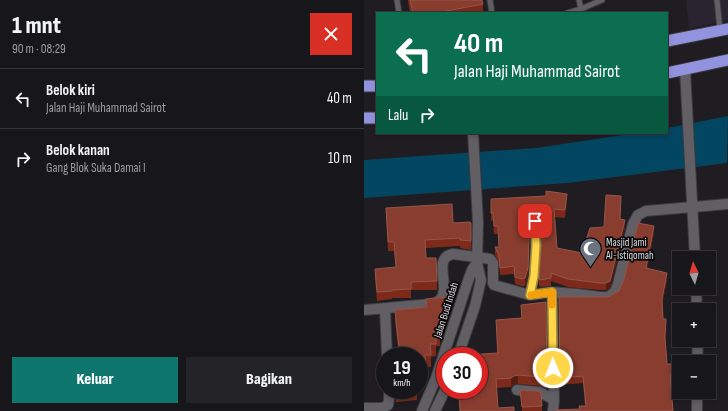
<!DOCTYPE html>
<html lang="id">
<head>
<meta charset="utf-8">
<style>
	:root { --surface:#17161a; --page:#242327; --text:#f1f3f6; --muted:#9e9fa2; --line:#363539; --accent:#0f766e }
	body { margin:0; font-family:"Sofia Sans Condensed",sans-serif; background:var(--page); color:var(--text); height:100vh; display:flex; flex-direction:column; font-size:15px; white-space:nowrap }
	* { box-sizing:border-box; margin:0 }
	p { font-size:13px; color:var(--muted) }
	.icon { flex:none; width:22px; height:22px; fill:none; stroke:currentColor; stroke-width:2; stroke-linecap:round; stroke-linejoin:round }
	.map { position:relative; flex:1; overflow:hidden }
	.side { display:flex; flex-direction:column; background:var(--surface); width:364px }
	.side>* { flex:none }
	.hud { position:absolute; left:12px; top:12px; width:292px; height:122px; border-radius:0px; box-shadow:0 2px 6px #0003,0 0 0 1px var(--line); background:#0b6e4f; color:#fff; overflow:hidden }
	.needle { width:26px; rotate:355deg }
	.fabs { position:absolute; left:308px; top:251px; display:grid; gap:8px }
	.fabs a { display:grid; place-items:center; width:44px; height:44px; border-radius:0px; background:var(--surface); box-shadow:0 2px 6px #0003,0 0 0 1px var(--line); font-size:20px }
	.speed { position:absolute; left:12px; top:347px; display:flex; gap:8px; font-size:20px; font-weight:700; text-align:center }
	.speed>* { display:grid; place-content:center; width:52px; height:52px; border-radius:50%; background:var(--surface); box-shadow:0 2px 6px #0003,0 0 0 1px var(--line); line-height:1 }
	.speed small { font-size:10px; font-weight:400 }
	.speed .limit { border:6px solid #d22; background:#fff; color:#111 }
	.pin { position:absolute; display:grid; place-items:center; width:34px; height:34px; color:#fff; margin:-17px; border-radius:8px; box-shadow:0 2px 6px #0006 }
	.me { position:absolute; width:44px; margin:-22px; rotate:359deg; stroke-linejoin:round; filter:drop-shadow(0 0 3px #0008) }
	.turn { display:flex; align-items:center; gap:14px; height:84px; padding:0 12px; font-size:18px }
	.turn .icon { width:52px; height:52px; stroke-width:2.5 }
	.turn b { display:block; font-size:28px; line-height:34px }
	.then { display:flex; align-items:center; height:38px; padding:0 12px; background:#0003; gap:8px; font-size:15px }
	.round { display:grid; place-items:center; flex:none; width:42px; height:42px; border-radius:0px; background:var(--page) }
	.summary { display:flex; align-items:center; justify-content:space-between; height:68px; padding:0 12px }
	h1 { font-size:24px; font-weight:800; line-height:30px }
	.action { display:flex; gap:8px; margin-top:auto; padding:8px 12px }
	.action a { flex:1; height:46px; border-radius:0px; background:var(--accent); color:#fff; font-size:16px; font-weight:800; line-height:46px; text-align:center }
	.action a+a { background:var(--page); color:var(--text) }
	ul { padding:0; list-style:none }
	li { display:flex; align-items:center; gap:12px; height:60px; padding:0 12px; border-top:1px solid var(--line) }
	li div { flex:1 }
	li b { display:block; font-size:15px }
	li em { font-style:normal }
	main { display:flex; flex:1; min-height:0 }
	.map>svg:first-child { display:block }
	.built { fill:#29242f }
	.water { fill:#034662 }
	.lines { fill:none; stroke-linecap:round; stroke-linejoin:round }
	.service-casing { stroke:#3c3a3f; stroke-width:7 }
	.minor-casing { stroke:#3c3a3f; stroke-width:12 }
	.trunk-casing { stroke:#3c3a3f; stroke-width:13 }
	.service { stroke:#615e64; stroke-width:5 }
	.minor { stroke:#615e64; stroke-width:10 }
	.trunk { stroke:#9293de; stroke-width:11 }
	.wall { fill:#7e2a1a }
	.shaded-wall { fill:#541d14 }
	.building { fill:#883d2f; stroke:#96564b }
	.route-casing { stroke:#a68a30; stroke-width:10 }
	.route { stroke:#ffd54a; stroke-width:7 }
	.slow { stroke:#f59e0b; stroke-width:7 }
	.labels { text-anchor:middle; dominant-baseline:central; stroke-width:3.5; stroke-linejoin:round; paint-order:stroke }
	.poi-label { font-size:11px; fill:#dddbdf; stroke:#08070a; text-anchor:start }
	.street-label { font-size:11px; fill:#dddbdf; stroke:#08070a }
</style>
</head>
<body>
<main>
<section class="side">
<div class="summary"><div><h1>1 mnt</h1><p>90 m · 08:29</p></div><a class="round" style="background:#d93025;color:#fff"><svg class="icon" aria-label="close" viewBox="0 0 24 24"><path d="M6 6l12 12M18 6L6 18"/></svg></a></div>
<ul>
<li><svg class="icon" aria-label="left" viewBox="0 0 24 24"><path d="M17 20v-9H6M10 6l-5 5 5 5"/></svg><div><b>Belok kiri</b><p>Jalan Haji Muhammad Sairot</p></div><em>40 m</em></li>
<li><svg class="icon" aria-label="right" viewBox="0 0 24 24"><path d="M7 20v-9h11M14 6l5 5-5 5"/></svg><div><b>Belok kanan</b><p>Gang Blok Suka Damai I</p></div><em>10 m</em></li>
</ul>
<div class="action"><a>Keluar</a><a>Bagikan</a></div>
</section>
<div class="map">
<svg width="364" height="411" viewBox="0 0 364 411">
	<rect width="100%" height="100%" fill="#1f1d22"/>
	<!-- built -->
	<path class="built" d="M322 0H364V20L325 29Z"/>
	<!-- water -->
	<path class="water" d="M364 116 363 163 203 183 0 198V160L172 148 272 133H303V128Z"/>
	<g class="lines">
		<defs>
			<g id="service">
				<path d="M33 0 35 13"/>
				<path d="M126 0 128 13"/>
				<path d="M215 0 217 9"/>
				<path d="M353 0 356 30"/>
				<path d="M203 13 217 9 238 0"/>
			</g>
			<g id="minor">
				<path d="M321 69 331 258"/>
				<path d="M332 288 333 310"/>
				<path d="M188 292 190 400 189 411"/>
				<path d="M166 295 170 276 172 246 171 221"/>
				<path d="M21 309 23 356"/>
				<path d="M0 310 67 304C70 303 74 302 76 300 88 287 67 258 89 254L126 259 129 263V283L130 285 166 295 188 292 213 294 236 297H244L251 292 254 284 269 224 274 215 282 211 364 204"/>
				<path d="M94 356 111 306 117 280 113 263 114 222 109 133"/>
				<path d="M333 362 334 340"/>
				<path d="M153 390 176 392 190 400"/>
				<path d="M0 408H19L24 405 25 399V390"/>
				<path d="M58 411 72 378 105 278 108 270 113 263"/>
				<path d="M71 411 81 390"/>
				<path d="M333 411V392"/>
			</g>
			<g id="trunk">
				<path d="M303 41 364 29"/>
				<path d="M303 73 364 60"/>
				<path d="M0 86H13"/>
				<path d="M0 118H13"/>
			</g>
		</defs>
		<!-- service casing -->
		<use href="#service" class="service-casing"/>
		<!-- minor casing -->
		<use href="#minor" class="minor-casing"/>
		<!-- trunk casing -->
		<use href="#trunk" class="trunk-casing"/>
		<!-- service -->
		<use href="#service" class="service"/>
		<!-- minor -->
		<use href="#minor" class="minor"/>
		<!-- trunk -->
		<use href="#trunk" class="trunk"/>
	</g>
	<!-- wall -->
	<g class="wall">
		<path d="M44 0H118L119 4V13H46Z"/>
		<path d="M127 199 203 201 201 218 191 217 193 248 218 253 240 227 257 203 256 219 261 227 246 288 242 290H236L204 287 187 281V286L176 287 175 285V277L178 242 177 218 174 215H170L165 218V246L164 275 161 286H158L151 284 150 274 136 275 135 263 131 255V247H135L134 234H130L129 220 127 221Z"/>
		<path d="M22 208 89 223H107V250L96 248V246L62 248V258L73 281V290H47V298H28V299L13 301 11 277V269L32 267 30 251H24Z"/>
		<path d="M290 233 283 269 303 280 298 304 299 319 302 326 301 340 303 364 313 374V381L306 382 216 409 221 406 219 383 196 385 195 297H244L255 291Z"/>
		<path d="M84 297 85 318 83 324H80V334H76V346H72V356L67 357V367H62V379H58V389H55V356H35L31 322V310L62 307V299Z"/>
		<path d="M182 302 183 386 182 388 177 386 154 384H150L147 387 133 388 134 408 150 411H96L95 396 103 395V390H115L133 353 132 320 157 318V305Z"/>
		<path d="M31 390H53V400L32 402Z"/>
		<path d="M156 390 178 406V411H158Z"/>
	</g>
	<!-- shaded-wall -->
	<g class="shaded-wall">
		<path d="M203 194V201L201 218V210Z"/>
		<path d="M170 207V215L165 218V211Z"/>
		<path d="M261 220V227L246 288 242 290V283Z"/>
		<path d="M290 226V233L282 275V268Z"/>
		<path d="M165 239 164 275 161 286V278Z"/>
		<path d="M303 273V280L298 306V299Z"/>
		<path d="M85 306V318L83 324V312Z"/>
		<path d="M154 375V384H150L147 387V378L150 376Z"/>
		<path d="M183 378V386L182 388V379Z"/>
	</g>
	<!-- building -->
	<g class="building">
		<path d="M46 0H118L119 4 72 13H49Z"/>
		<path d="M182 191 203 194 201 210 190 209 193 248 218 253 226 228 240 227 242 195 257 196 256 219 261 220 246 281 242 283H236L204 279 187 273V278L176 280 175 277 178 239 177 211 174 208 170 207 165 211V239L164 268 161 278 158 279 151 277 150 266 136 268 135 255 131 247H135L134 226H130L129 213H127V199L182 196Z"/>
		<path d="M88 204 89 223 106 222 107 223V241L96 240V238L61 240 62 258H72L73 281 47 282V289L28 290V291L13 292 11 269 32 267 30 242H24L22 208Z"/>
		<path d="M274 223 290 226 282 268 303 273 298 299 299 319H302L301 337 303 364H312L313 374 306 375 309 411H191V410L216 409 215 406H222L219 376 196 378 195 297H244L255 291 260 279Z"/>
		<path d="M84 297 85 306 83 312H79L80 321 75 322 76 334H72V344H66L67 355H61L62 367H57L58 377H55V356H36L31 310 63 307 62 299Z"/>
		<path d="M182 302 183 378 182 379 177 377 154 375 150 376 147 378 132 379 134 408 150 407V411H96L95 396 104 395V390H115V356H102V355L134 353 132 320 158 318 157 305Z"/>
		<path d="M156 390 174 391 177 393 178 406 158 407Z"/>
	</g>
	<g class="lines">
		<defs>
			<path id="route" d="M171 221 172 246 170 276 166 295 188 292 189 368"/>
		</defs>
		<!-- route casing -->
		<use href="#route" class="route-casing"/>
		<!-- route -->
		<use href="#route" class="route"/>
		<!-- slow -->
		<path class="slow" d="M167 295 188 292V305"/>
	</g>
	<!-- icons -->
	<defs>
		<symbol id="mosque-pin" viewBox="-11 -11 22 30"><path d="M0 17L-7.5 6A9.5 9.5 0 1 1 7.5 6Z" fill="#6b7280" stroke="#08070a"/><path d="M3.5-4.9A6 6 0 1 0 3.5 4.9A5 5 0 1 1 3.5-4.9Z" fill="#fff"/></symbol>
	</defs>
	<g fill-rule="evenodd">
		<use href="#mosque-pin" x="214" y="236" width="25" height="34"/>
	</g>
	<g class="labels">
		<!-- poi labels -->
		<g class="poi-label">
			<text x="242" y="242">Masjid Jami<tspan x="242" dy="13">Al-Istiqomah</tspan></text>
		</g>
		<!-- street labels -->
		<g class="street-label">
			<text transform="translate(82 310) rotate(-72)">Jalan Budi Indah</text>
		</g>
	</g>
</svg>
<div class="fabs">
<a><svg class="needle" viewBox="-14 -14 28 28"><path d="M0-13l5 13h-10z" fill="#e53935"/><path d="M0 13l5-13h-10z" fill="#9e9fa2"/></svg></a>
<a>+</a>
<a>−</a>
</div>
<div class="speed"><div>19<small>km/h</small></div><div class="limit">30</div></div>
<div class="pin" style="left:171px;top:221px;background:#d93025"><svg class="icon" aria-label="arrive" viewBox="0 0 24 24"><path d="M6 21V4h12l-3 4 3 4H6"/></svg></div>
<svg class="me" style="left:189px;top:368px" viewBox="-20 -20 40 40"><circle r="17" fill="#ffd54a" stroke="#fff" stroke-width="3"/><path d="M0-11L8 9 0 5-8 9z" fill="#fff"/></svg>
<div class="hud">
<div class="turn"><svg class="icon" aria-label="left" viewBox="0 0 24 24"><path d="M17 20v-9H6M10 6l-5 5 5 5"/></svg><div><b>40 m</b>Jalan Haji Muhammad Sairot</div></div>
<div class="then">Lalu<svg class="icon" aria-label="right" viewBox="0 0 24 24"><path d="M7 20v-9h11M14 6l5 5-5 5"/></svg></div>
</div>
</div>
</main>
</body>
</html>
